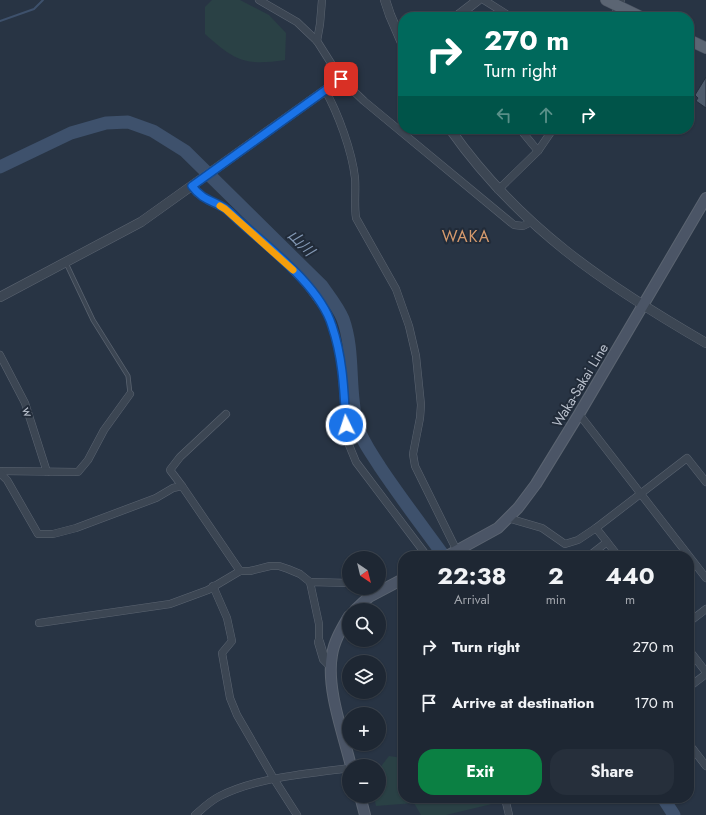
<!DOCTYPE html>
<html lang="en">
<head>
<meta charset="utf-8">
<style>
	:root { --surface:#1e2733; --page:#262f3b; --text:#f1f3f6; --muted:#a1a5ac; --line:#3c444e; --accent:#0b8043 }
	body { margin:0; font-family:Jost,"Noto Sans JP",sans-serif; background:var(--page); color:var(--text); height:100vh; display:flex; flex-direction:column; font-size:15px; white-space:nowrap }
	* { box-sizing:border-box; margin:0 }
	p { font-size:13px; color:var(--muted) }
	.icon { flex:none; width:22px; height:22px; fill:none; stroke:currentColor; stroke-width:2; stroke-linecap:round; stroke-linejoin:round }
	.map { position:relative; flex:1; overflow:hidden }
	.sheet { position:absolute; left:398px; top:551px; width:296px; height:252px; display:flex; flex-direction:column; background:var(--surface); border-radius:16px; box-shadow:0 1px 3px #0004,0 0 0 1px var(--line) }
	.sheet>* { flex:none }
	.banner { position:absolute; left:398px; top:12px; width:296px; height:122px; border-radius:16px; box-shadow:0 1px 3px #0004,0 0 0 1px var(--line); background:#00695c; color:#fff; overflow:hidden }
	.needle { width:26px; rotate:145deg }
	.controls { position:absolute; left:342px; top:551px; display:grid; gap:8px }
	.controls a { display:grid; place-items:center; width:44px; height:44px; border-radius:50%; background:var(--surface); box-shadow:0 1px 3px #0004,0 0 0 1px var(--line); font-size:20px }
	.pin { position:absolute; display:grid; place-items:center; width:34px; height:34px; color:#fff; margin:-17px; border-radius:8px; box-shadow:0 2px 6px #0006 }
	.me { position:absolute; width:44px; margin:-22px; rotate:356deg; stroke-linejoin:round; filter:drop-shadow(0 0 3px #0008) }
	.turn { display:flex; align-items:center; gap:14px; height:84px; padding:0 20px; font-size:18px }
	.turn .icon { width:52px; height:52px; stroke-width:2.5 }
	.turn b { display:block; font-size:28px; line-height:34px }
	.lanes { display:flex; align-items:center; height:38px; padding:0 20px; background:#0003; justify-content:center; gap:20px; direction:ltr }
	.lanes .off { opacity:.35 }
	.eta { display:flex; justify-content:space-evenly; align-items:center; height:68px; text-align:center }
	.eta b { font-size:24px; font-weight:700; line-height:28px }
	.action { display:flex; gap:8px; margin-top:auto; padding:8px 20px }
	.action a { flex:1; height:46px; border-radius:16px; background:var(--accent); color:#fff; font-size:16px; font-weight:700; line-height:46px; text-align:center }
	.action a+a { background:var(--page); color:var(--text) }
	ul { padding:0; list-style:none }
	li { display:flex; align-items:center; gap:12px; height:56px; padding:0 20px }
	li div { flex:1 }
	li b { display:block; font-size:15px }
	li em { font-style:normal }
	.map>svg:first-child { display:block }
	.green { fill:#2a4145 }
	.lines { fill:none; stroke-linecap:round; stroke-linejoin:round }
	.stream { stroke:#3e516c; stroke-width:2 }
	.river { stroke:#3e516c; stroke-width:13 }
	.building { fill:#4e5b6c; stroke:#232d3b }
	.service-casing { stroke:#5b6471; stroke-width:5 }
	.minor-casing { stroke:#5b6471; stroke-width:8 }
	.tertiary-casing { stroke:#5b6471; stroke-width:10 }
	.secondary-casing { stroke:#5b6471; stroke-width:12 }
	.primary-casing { stroke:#464f5d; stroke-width:12 }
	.service { stroke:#3c4653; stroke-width:3.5 }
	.minor { stroke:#3c4653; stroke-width:7 }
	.tertiary { stroke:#3c4653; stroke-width:9 }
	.secondary { stroke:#4b5566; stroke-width:10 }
	.primary { stroke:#5b6573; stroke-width:11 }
	.route-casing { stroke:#114b97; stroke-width:10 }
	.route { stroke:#1a73e8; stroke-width:7 }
	.slow { stroke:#f59e0b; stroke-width:7 }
	.labels { text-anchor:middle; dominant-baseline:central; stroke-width:4; stroke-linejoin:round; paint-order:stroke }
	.street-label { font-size:14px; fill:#bac1cd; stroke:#212b39 }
	.water-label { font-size:15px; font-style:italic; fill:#8297b3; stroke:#212b39 }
	.quarter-label { font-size:16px; letter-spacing:1px; fill:#d59a6d; stroke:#212b39 }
</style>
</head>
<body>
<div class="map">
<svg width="706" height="815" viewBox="0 0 706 815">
	<rect width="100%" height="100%" fill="#283444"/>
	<!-- green -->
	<g class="green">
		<path d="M212 0H240L269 15 286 33 285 60C245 66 235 61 205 34V7Z"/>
		<path d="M389 756 403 758V798H495L496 803 446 815H421L414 803 376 806 374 796H379V769Z"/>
	</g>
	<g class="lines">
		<!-- stream -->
		<path class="stream" d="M0 21 34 9 43 0"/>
		<!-- river -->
		<g class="river">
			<path d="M0 167 71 133 106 123 128 122 153 131 185 151 322 286C329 296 338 307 343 319 355 352 348 390 357 424 361 440 372 454 380 467 400 497 423 527 444 556"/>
			<path d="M663 798 674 815"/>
		</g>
	</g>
	<!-- building -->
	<path class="building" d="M706 77V108L696 101 698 98 695 95Z"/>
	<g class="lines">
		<defs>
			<path id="service" d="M66 263 93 320 128 376 130 394"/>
			<g id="minor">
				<path d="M259 0 297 22 317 41 341 79 364 101 514 225 523 226 531 222"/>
				<path d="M484 0 511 17"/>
				<path d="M614 17 621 0"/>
				<path d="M317 41 320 24 322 0"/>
				<path d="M325 90C338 113 352 151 355 178 356 191 354 204 356 218L396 289 409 326 416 356 421 405 420 418 413 454 415 466 457 551"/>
				<path d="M520 129 538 151"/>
				<path d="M191 186 197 193 209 201 225 209 283 260 307 285 324 308 332 324 341 362 347 440 356 462 427 556"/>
				<path d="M498 190 538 151 553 129"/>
				<path d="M0 355 25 403 47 472"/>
				<path d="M579 414 706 578"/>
				<path d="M0 471 78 472 88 460 104 430 130 394"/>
				<path d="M0 473 7 480 38 534H53L76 528 156 498 173 488 182 486 240 571"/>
				<path d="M182 486 170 470 180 457 226 414"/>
				<path d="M508 518 542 528 565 544 578 540 596 528 687 458 706 482"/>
				<path d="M596 528 618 556"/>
				<path d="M589 556 607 542"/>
				<path d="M399 582 403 589"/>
				<path d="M213 586 227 618 232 641 222 653 230 698 237 715 274 779 297 815"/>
				<path d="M364 588 369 597"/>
				<path d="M689 622 706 609"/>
				<path d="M39 623 170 604 208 590 240 571H250L270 566H279L288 569 300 574 310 582"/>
				<path d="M319 642V624L310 582 349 583"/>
				<path d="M689 650 706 672"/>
				<path d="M689 687 706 674"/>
				<path d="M689 744 706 766"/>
				<path d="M505 798 509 815"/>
				<path d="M195 815C203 808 210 801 220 796 257 777 308 774 349 768"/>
			</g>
			<g id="tertiary">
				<path d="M385 0 390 15 403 45"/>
				<path d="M456 17 478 0"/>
				<path d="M450 129C519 227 604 284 706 343"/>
				<path d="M0 297 141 222 341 79"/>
				<path d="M319 642 324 659 330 665"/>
			</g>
			<g id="secondary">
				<path d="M447 556 498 528 518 508 536 484 579 414 706 198"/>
				<path d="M355 610 369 597 403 579"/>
				<path d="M349 616C342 628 334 641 332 655 326 688 343 733 351 766"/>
				<path d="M360 796 365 815"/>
			</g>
			<g id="primary">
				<path d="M606 0 641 17"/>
				<path d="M689 40 706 48"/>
			</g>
		</defs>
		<!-- service casing -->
		<use href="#service" class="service-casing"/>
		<!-- minor casing -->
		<use href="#minor" class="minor-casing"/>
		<!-- tertiary casing -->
		<use href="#tertiary" class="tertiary-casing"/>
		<!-- secondary casing -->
		<use href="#secondary" class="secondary-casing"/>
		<!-- primary casing -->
		<use href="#primary" class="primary-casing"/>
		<!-- service -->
		<use href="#service" class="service"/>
		<!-- minor -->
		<use href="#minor" class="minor"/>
		<!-- tertiary -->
		<use href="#tertiary" class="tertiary"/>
		<!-- secondary -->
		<use href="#secondary" class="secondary"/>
		<!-- primary -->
		<use href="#primary" class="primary"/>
	</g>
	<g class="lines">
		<defs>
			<path id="route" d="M341 79 192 186C203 201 213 200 226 209 230 212 234 216 238 220 268 247 320 286 332 326 343 358 344 391 346 425"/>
		</defs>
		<!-- route casing -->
		<use href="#route" class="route-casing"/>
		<!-- route -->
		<use href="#route" class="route"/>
		<!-- slow -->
		<path class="slow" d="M220 206 225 209 293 270"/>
	</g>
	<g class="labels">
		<!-- street labels -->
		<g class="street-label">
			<text transform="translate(580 385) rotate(-59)">Waka-Sakai Line</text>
			<text transform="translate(28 412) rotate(71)">w</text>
		</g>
		<!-- water labels -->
		<g class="water-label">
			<text transform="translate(301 243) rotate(45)">山川</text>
		</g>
		<!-- quarter labels -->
		<g class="quarter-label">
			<text x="466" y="236">WAKA</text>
		</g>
	</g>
</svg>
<div class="controls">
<a><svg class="needle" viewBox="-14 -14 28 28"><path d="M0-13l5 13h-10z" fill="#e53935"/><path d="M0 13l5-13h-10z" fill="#a1a5ac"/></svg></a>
<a><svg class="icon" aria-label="search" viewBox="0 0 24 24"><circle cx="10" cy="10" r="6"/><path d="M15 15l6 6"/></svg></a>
<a><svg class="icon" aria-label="layers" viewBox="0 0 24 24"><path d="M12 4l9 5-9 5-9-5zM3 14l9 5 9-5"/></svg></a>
<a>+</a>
<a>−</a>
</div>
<div class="pin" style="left:341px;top:79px;background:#d93025"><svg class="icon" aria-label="arrive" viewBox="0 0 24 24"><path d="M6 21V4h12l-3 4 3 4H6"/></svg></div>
<svg class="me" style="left:346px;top:425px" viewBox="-20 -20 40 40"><circle r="17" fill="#1a73e8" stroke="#fff" stroke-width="3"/><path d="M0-11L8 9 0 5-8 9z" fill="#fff"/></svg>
<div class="banner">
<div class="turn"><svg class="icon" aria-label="right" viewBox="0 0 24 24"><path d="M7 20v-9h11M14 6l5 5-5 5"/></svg><div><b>270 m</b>Turn right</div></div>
<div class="lanes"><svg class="icon off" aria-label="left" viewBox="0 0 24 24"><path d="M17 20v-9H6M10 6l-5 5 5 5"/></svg><svg class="icon off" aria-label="ahead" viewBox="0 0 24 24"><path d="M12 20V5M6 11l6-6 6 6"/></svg><svg class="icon" aria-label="right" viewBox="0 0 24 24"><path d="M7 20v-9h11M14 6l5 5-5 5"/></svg></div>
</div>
<section class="sheet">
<div class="eta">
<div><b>22:38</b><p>Arrival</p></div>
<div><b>2</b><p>min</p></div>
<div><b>440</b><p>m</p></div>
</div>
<ul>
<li><svg class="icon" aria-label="right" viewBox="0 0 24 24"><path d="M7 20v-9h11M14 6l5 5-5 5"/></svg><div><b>Turn right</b></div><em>270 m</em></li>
<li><svg class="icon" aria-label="arrive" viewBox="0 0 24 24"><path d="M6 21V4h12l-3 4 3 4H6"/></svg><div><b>Arrive at destination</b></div><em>170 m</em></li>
</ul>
<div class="action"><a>Exit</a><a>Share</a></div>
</section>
</div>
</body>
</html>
